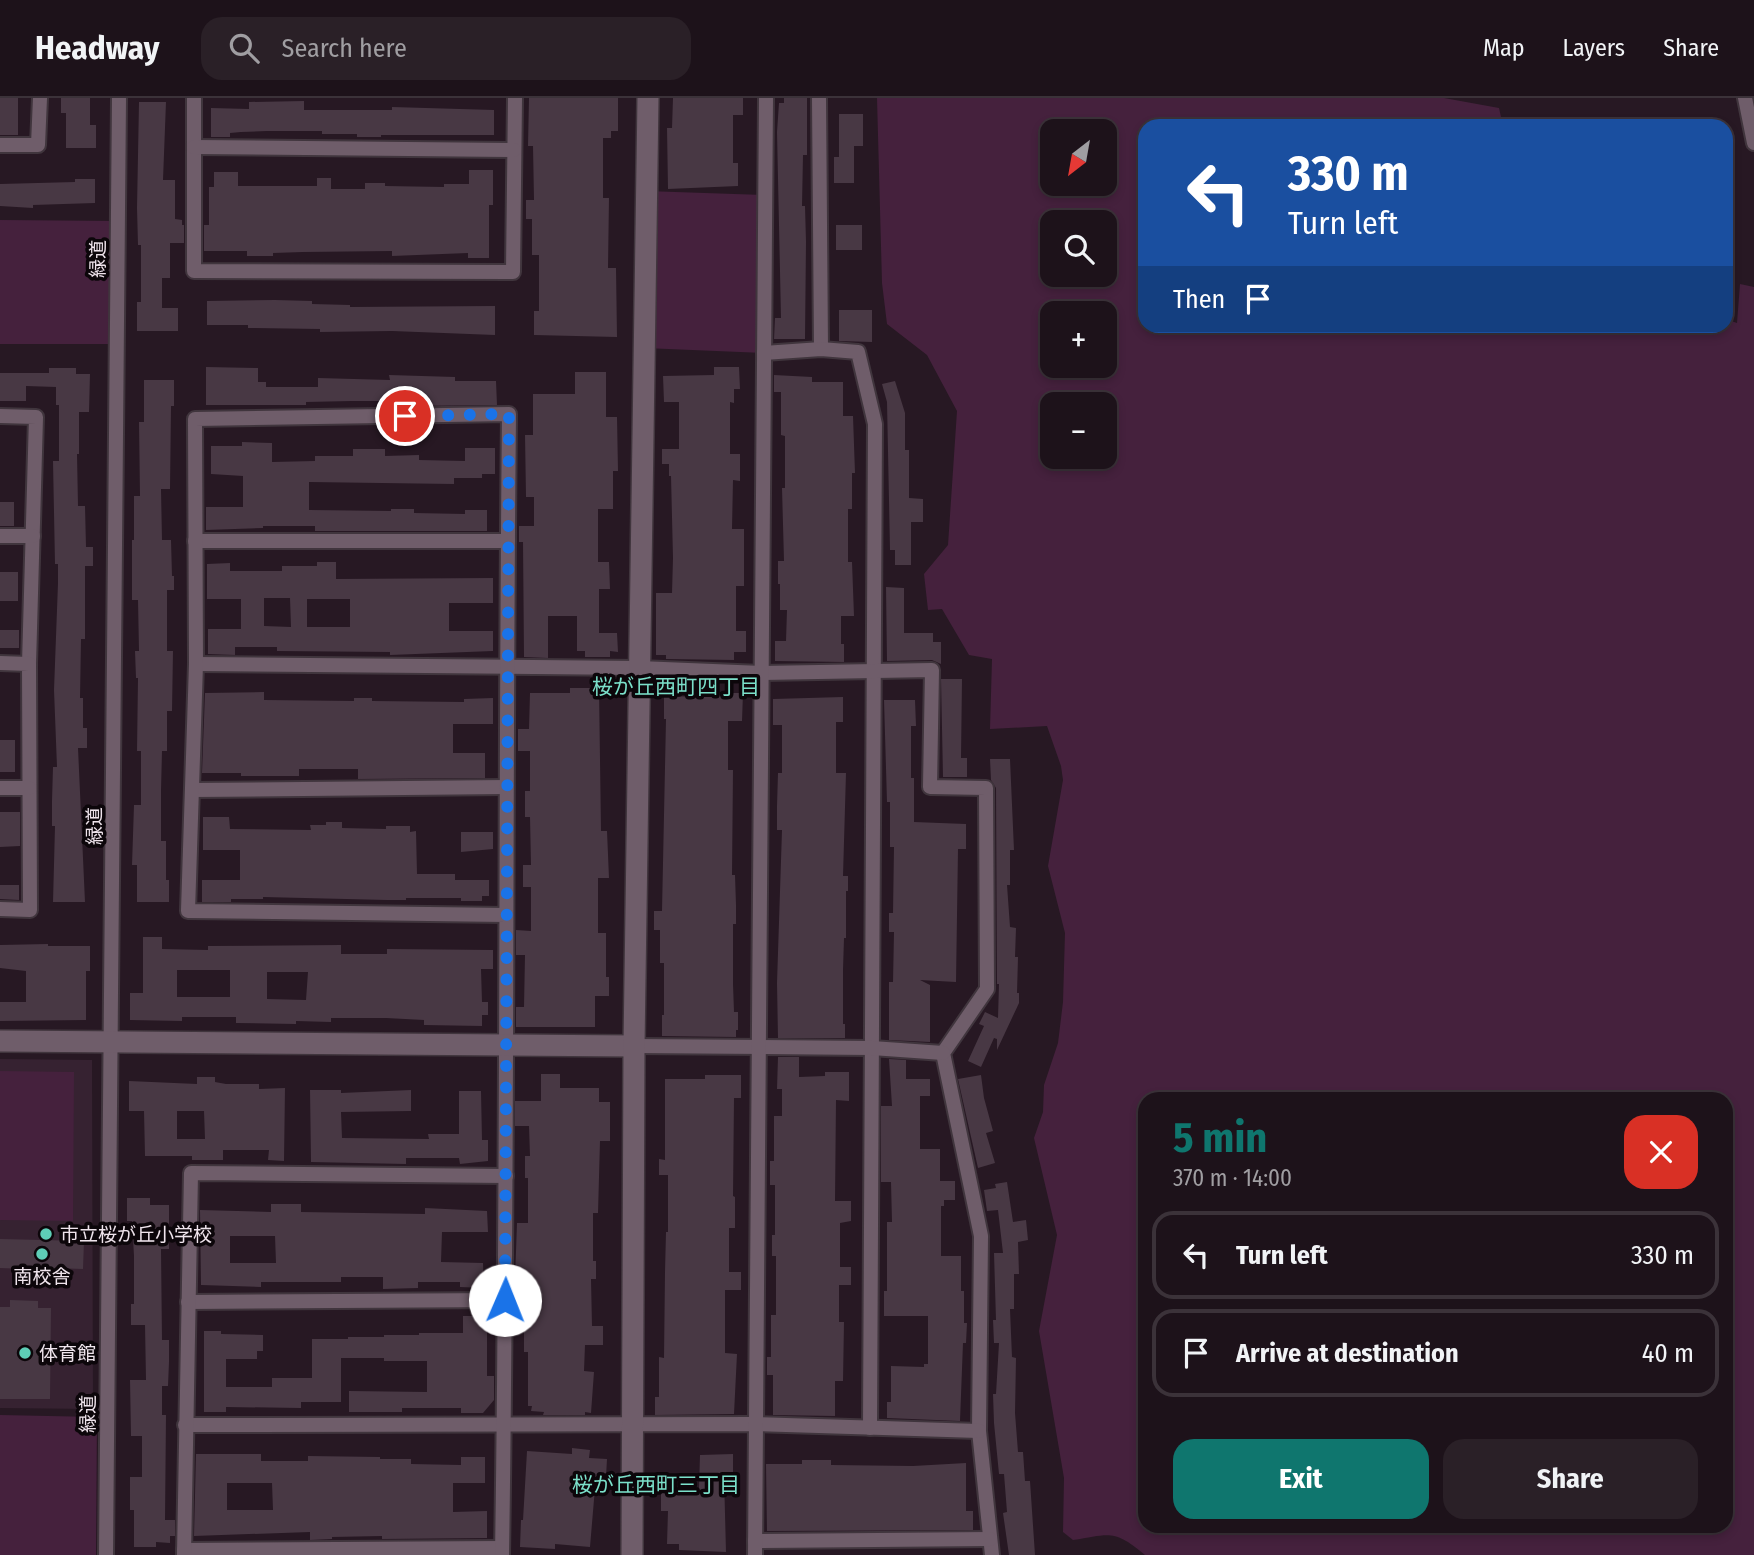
<!DOCTYPE html>
<html lang="en">
<head>
<meta charset="utf-8">
<style>
	:root { --surface:#1d121a; --page:#2a2027; --text:#f1f3f6; --muted:#a09ea2; --line:#3b3239; --accent:#0f766e }
	body { margin:0; font-family:"Fira Sans Condensed","Noto Sans JP",sans-serif; background:var(--page); color:var(--text); height:100vh; display:flex; flex-direction:column; font-size:26px; white-space:nowrap }
	* { box-sizing:border-box; margin:0 }
	p { font-size:23px; color:var(--muted) }
	.icon { flex:none; width:38px; height:38px; fill:none; stroke:currentColor; stroke-width:2; stroke-linecap:round; stroke-linejoin:round }
	.map { position:relative; flex:1; overflow:hidden }
	.details { position:absolute; left:1138px; top:994px; width:595px; height:441px; display:flex; flex-direction:column; background:var(--surface); border-radius:21px; box-shadow:0 4px 10px #0003,0 0 0 2px var(--line) }
	.details>* { flex:none }
	.guide { position:absolute; left:1138px; top:21px; width:595px; height:214px; border-radius:21px; box-shadow:0 4px 10px #0003,0 0 0 2px var(--line); background:#1a4fa0; color:#fff; overflow:hidden }
	.needle { width:46px; rotate:211deg }
	.buttons { position:absolute; left:1040px; top:21px; display:grid; gap:14px }
	.buttons a { display:grid; place-items:center; width:77px; height:77px; border-radius:14px; background:var(--surface); box-shadow:0 4px 10px #0003,0 0 0 2px var(--line); font-size:35px }
	.pin { position:absolute; display:grid; place-items:center; width:60px; height:60px; color:#fff; margin:-30px; border:4px solid #fff; border-radius:50%; box-shadow:0 2px 7px #0007 }
	.me { position:absolute; width:77px; margin:-38px; rotate:1deg; stroke-linejoin:round; filter:drop-shadow(0 0 5px #0008) }
	.turn { display:flex; align-items:center; gap:24px; height:147px; padding:0 35px; font-size:32px }
	.turn .icon { width:91px; height:91px; stroke-width:2.5 }
	.turn b { display:block; font-size:49px; line-height:60px }
	.then { display:flex; align-items:center; height:66px; padding:0 35px; background:#0003; gap:14px; font-size:26px }
	.round { display:grid; place-items:center; flex:none; width:74px; height:74px; border-radius:21px; background:var(--page) }
	.headline { display:flex; align-items:center; justify-content:space-between; height:119px; padding:0 35px }
	h1 { font-size:42px; font-weight:700; line-height:52px; color:var(--accent) }
	.primary-button { display:flex; gap:14px; margin-top:auto; padding:14px 35px }
	.primary-button a { flex:1; height:80px; border-radius:21px; background:var(--accent); color:#fff; font-size:28px; font-weight:700; line-height:80px; text-align:center }
	.primary-button a+a { background:var(--page); color:var(--text) }
	ul { padding:0; list-style:none }
	li { display:flex; align-items:center; gap:21px; height:88px; margin:0 14px 10px; padding:0 21px; border:4px solid var(--line); border-radius:21px }
	li div { flex:1 }
	li b { display:block; font-size:26px }
	li em { font-style:normal }
	header { display:flex; align-items:center; gap:42px; box-sizing:border-box; height:98px; padding:0 35px; background:var(--surface); border-bottom:2px solid var(--line) }
	header strong { font-size:33px }
	nav { display:flex; gap:38px; margin-inline-start:auto; font-size:24px }
	.search { width:490px; height:63px; background:var(--page); display:flex; align-items:center; gap:18px; box-sizing:border-box; padding:0 24px; border-radius:21px; color:var(--muted); font-size:26px }
	.map>svg:first-child { display:block }
	.built { fill:#362231 }
	.green { fill:#45213d; fill-rule:evenodd }
	.building { fill:#483844; fill-rule:evenodd }
	.lines { fill:none; stroke-linecap:round; stroke-linejoin:round }
	.street-casing { stroke:#40353d; stroke-width:18 }
	.secondary-casing { stroke:#40353d; stroke-width:24 }
	.street { stroke:#6f5d6a; stroke-width:14 }
	.secondary { stroke:#6f5d6a; stroke-width:21 }
	.route { stroke:#1a73e8; stroke-width:12; stroke-dasharray:0 21.6 }
	.poi-dot { fill:#5eceb7; stroke:#0c060a; stroke-width:2.5 }
	.labels { text-anchor:middle; dominant-baseline:central; stroke-width:7; stroke-linejoin:round; paint-order:stroke }
	.street-label { font-size:19px; fill:#efe4ec; stroke:#0c060a }
	.poi-label { font-size:19px; fill:#efe4ec; stroke:#0c060a; text-anchor:start }
	.neighbourhood-label { font-size:21px; fill:#7be0ca; stroke:#0c060a }
</style>
</head>
<body>
<header>
<strong>Headway</strong>
<div class="search"><svg class="icon" aria-label="search" viewBox="0 0 24 24"><circle cx="10" cy="10" r="6"/><path d="M15 15l6 6"/></svg>Search here</div>
<nav><a>Map</a><a>Layers</a><a>Share</a></nav>
</header>
<div class="map">
<svg width="1754" height="1457" viewBox="0 0 1754 1457">
	<rect width="100%" height="100%" fill="#271823"/>
	<!-- built -->
	<path class="built" d="M0 961 92 962 93 1311 0 1310Z"/>
	<!-- green -->
	<g class="green">
		<path d="M877 0H1444L1499 10 1503 28H1144V228H1726V221L1737 225 1740 186 1754 189V1457H1145C1114 1431 1111 1436 1073 1442L1063 1434 1064 1380 1039 1233 1057 1137 1034 1040 1043 1014 1044 987 1058 945 1063 904 1065 835 1048 768 1063 682 1061 668 1047 628 990 631 992 561 969 557 942 511 928 512 924 476 948 447 957 313 927 257 887 226 882 185ZM1052 33H1104V86H1052ZM1052 124H1104V177H1052ZM1052 215H1104V268H1052ZM1052 306H1104V359H1052ZM1144 1001H1726V1428H1144Z"/>
		<path d="M646 93 765 97 764 255 644 250Z"/>
		<path d="M0 122 118 123 116 246H0Z"/>
		<path d="M0 973 74 974 73 1123 0 1122Z"/>
		<path d="M0 1317 97 1319 96 1457H0Z"/>
	</g>
	<!-- building -->
	<g class="building">
		<rect x="0" y="0" width="18" height="37"/>
		<path d="M61 0H90V27H96V50H66V15H61Z"/>
		<path d="M529 0H618V33H611V40H603V100H609L608 170H616L617 239 534 237V213H539V157H532V121H526V102H534L533 48H528Z"/>
		<path d="M673 0H743V17H733V65H738V88L668 91 667 30H672Z"/>
		<path d="M784 0H807V57H803L802 108H805L806 144 805 241H774L775 220H781L777 34 779 5H784Z"/>
		<path d="M304 3V12H392V9L494 12V37H381V39H357V36H322V33H267L241 34 230 35V39H211V10L249 11V4Z"/>
		<path d="M139 4H166L163 82H175V121L182 122V127H184V145H170V180H162V210H178V233H137V204H141V147H138L137 110Z"/>
		<path d="M839 16H863V48H854V85H834V59H839Z"/>
		<path d="M469 72H493V107H489V160H468V155L392 158V153L303 154 273 155V158H247V153H204V127H209V89H214V74H238V88H317V80H331V91H365V85H385V88L444 89V86H469Z"/>
		<path d="M75 81H95V105L33 107V110L0 108V86L75 84Z"/>
		<rect x="836" y="127" width="26" height="25"/>
		<path d="M275 202 312 203V206L350 207V209L495 208V237L392 233 320 234V231L248 230V227H207V203Z"/>
		<path d="M839 212H872V244L839 243Z"/>
		<path d="M206 269 258 270V284H266V289H318V280L390 282 389 277 455 279V283H496L497 307 406 308V303H352L306 304V307H206Z"/>
		<path d="M714 269H739L740 291H734V305L730 304V356H740V383L733 382 732 431H744V488H736V533H746V554H734V562L666 561V557H656V495H672L673 460 671 378H669V366H662V351H679V304H664L663 278 714 277Z"/>
		<path d="M49 270H76V276H90L89 314H79V356H77L78 408H85L86 449H93V468H85V541H81L80 600H83V630H87V650H78L85 804H53L55 728H52V703L53 669H57L54 592 58 485V466H55L53 363H59V307H56V289L26 288V303H0V275H49Z"/>
		<path d="M575 274H606V319H617L618 373H613V411H598V464H609L610 491H599V535H617L618 554 610 553V559H585V553H577V518H548V560L524 559 523 444H519V428H534V399H526L525 337H533V296H575Z"/>
		<path d="M774 277 812 279V284H843V318H853L855 375H852V411H848V464H852L854 518H841V546H844V564L775 563V543H786L787 512H780V486H778V463H784L782 390H785V338L781 337V294H774Z"/>
		<path d="M144 282H174V308H171L170 391H161L162 442H171L172 478H174V492H167V553H173L172 613H167V653H162L161 693V743H166V782H169V804H137V767H132L134 707H141V653H137L138 580H136L135 553H139L138 502H132V442H134V398H140L139 324H144Z"/>
		<path d="M895 283 905 315V352H909V400L923 401V424H911V467H895V452H890L887 304 882 286Z"/>
		<path d="M242 344 272 345V364L315 363V358H353V351H385V358L419 357V362L465 363V350H495V376H482V380H454V386L309 384V412L391 413V411H414V415L465 416V412H487V433H315V428H263V430L206 432V409H243V378L211 376V348H242Z"/>
		<rect x="0" y="404" width="14" height="24"/>
		<path d="M317 464H336V481L493 480V505H449V533H493V553L390 557V554L277 553V549H235V557L208 556V531H241V501H207V466L230 465V473H282V468H317ZM264 500H290L291 529 264 528ZM307 501H350V529H307Z"/>
		<rect x="0" y="474" width="18" height="29"/>
		<path d="M886 489 904 490V535H933V544H941V566L932 562 887 563Z"/>
		<rect x="0" y="532" width="19" height="18"/>
		<path d="M941 581H962L961 660H967V679H943Z"/>
		<path d="M570 590H599L601 733H607L609 780H598V835H606V879H609V898H595V929H516V909H524L525 857H516V832L531 833V789H523V767H531L530 719H525V693H530V653H518V631H529L530 595H570Z"/>
		<path d="M264 594V602L354 603V600H372V603L464 604V601L493 600V626H453V655H485V680L358 681V671H299V678H241V675H202L205 595Z"/>
		<path d="M708 595H743L742 623H728V672H733L732 777H735L736 807V826H733V886L734 914H738V932H736V939L662 938V917H664V865H660V832H654V813H662L666 621H664V598L708 599Z"/>
		<path d="M843 599V624H836V675H846L843 778H848V793H846V840H844L843 872V926H845V940H778L777 885 782 732H777V708L778 675H782V627H773V601Z"/>
		<path d="M884 602H915L916 628H911V680H914V724L966 726V751H958L956 884 920 882 930 887V944L889 942V884H893L894 834H889V815H893L894 749H890V704H887Z"/>
		<rect x="0" y="642" width="15" height="32"/>
		<path d="M990 661H1010L1014 752H1010V787H1007L1010 829 1016 830 1015 859H1018L1017 895H1019V905L997 952V941L994 940 981 969 968 963 984 928 979 926 985 914 998 920 999 886H997L996 690 991 682Z"/>
		<path d="M0 714H20V748L0 749Z"/>
		<path d="M203 719H229L230 731 311 732 310 727H326V724H342V730L386 731V728H410V734L416 733 417 776H455V782H489V798H482V803H461V800H406V802H387L263 799V801H231V804H202V782H240V752H203Z"/>
		<path d="M461 734H493V751L461 754Z"/>
		<path d="M0 787H19V802L0 801Z"/>
		<path d="M143 839H162V851L208 852V848L341 847V856H387V851L493 852V871H481L482 904H488V917H482V928L424 927V922L386 920H331V924L296 923V926L236 925V919H182V923L130 922V895H143ZM177 872H230V899H177ZM267 874H308L306 902 267 901Z"/>
		<path d="M48 846V848H90V873H86V922L0 923V904H26V873L0 870V847Z"/>
		<path d="M778 959H799V979L825 978V974H849V1003L836 1002 835 1103H851V1123L840 1125V1169H851V1187H839V1224H844L843 1283H835V1318L773 1317V1277H767V1259H771V1217H776V1158H772V1137H775V1087H770V1063H774V1018H782V991H777Z"/>
		<path d="M889 961 906 962V981H930V998H920V1051H940V1083H955V1102H944V1108H941V1158H961V1193H964V1225H967L966 1245H963L960 1323 887 1320V1304H891V1268L924 1269V1266H928V1218H884V1193H887V1124H892L891 1084H881V1008H892Z"/>
		<path d="M541 976H560V990H599V1004H610V1043H600L598 1115H593V1163H596V1181H591L592 1228H603V1247H585L584 1273 594 1274 591 1315 585 1314V1317H543L544 1314 531 1313 532 1308H528V1254H524V1215L523 1208H518L519 1182H515L517 1125H528V1080H525V1058H530L529 1028H515V1003H541Z"/>
		<path d="M705 977H741V1000H734L733 1098 735 1099V1130H729V1174H741V1192H725V1255L737 1256 734 1316 655 1317V1299H659V1259L664 1260 665 1174 666 1134H668V1077H659V1061L665 1062V981H705Z"/>
		<path d="M981 977 984 1000 993 1033 986 1035 995 1065 978 1070 958 981Z"/>
		<path d="M197 979H215V984L226 986H259V991L285 990 284 1063 268 1062 269 1052H223V1062H192V1058H145L144 1013H129V983L197 986ZM177 1013H204L205 1041H177Z"/>
		<path d="M310 992H341V995L411 992V1013L341 1014 342 1040 429 1041 428 1036H459V993H481L482 1042H488V1063L460 1066 459 1060H406V1066L311 1064Z"/>
		<path d="M1007 1084 1013 1124 1026 1122 1028 1142 1018 1144 1019 1176H1014V1211H1010L1012 1259 1016 1260 1015 1315 1018 1354H1023L1025 1383H1030L1035 1457H1009L1003 1415 1007 1414 1004 1376H999L994 1325 993 1296H996L999 1245H994L993 1222H996L994 1155H1003L998 1112 987 1113 984 1092 996 1090 995 1086Z"/>
		<path d="M127 1100H150V1107H169V1151H161L162 1242H169V1264L168 1288H162V1317H166L165 1422H175V1438H170V1445L156 1444V1449H134V1412H130V1379H142V1338H131L130 1282H146L145 1227H131V1206H134V1158L132 1123H127Z"/>
		<path d="M271 1106H301V1114L425 1116V1110L487 1113 488 1134H442L441 1164 483 1165 484 1190 460 1189V1184H418V1190L383 1191V1179H341V1184H261V1189L201 1187 200 1112 271 1114ZM230 1138H275L276 1165H230Z"/>
		<path d="M0 1141 84 1143 83 1171 55 1170V1181L27 1180V1171L0 1170Z"/>
		<path d="M10 1202 38 1203V1210H51L50 1301H0V1209H10Z"/>
		<path d="M463 1218H487V1278H494V1302L483 1315H461V1310H402V1314H349V1293L427 1294V1263H384V1260H341V1304H301V1310L226 1309V1314H204V1233H221V1236L263 1237V1253H257V1261H226V1289H272V1280H312V1241H348V1239H384V1237H419V1235H463Z"/>
		<path d="M572 1350 590 1352 589 1360 607 1361 606 1379 596 1378 590 1449 555 1446V1451L520 1449 521 1422H523L527 1353 572 1356Z"/>
		<path d="M196 1356H261V1363H308V1358L380 1359V1361H411V1366L461 1367V1359H485V1385H453V1414L487 1413V1440L382 1441V1438L332 1439V1441L310 1442V1434L194 1438ZM227 1385H272L273 1412H227Z"/>
		<path d="M733 1356V1376L724 1377 726 1454 679 1452V1446H667L668 1413H661V1391H699L700 1357Z"/>
		<path d="M802 1362H831V1367L913 1368 966 1365V1413H973V1432L767 1433 766 1366H802Z"/>
	</g>
	<g class="lines">
		<defs>
			<g id="street">
				<path d="M194 0V173L513 174 515 0"/>
				<path d="M819 0 821 251"/>
				<path d="M1745 0 1754 45"/>
				<path d="M0 47H38L40 0"/>
				<path d="M194 49 514 52"/>
				<path d="M764 255 821 251 858 254 875 326 870 1330"/>
				<path d="M0 318 36 319 29 566"/>
				<path d="M0 438H33"/>
				<path d="M195 443H508"/>
				<path d="M0 565 29 566 30 812 0 811"/>
				<path d="M196 566 639 570 762 575 932 572 930 689 986 690 987 891 943 955 981 1138 979 1333 992 1457"/>
				<path d="M0 690H29"/>
				<path d="M192 692 506 689"/>
				<path d="M634 948 872 950 943 955"/>
				<path d="M188 1204 505 1202"/>
				<path d="M185 1327 755 1326 979 1333"/>
				<path d="M755 1443 990 1441"/>
				<path d="M184 1452 502 1450"/>
				<path d="M106 1457 119 0"/>
				<path d="M184 1457 191 1075 506 1078"/>
				<path d="M502 1457C508 1077 505 696 509 316L195 321 196 566 188 813 506 817"/>
				<path d="M755 1457 766 0"/>
			</g>
			<g id="secondary">
				<path d="M0 943 634 948"/>
				<path d="M632 1457 634 948 648 0"/>
			</g>
		</defs>
		<!-- street casing -->
		<use href="#street" class="street-casing"/>
		<!-- secondary casing -->
		<use href="#secondary" class="secondary-casing"/>
		<!-- street -->
		<use href="#street" class="street"/>
		<!-- secondary -->
		<use href="#secondary" class="secondary"/>
	</g>
	<g class="lines">
		<!-- route -->
		<path class="route" d="M405 318 509 316 505 1202"/>
	</g>
	<!-- markers -->
	<g class="poi-dot">
		<circle cx="46" cy="1136" r="7"/>
		<circle cx="42" cy="1156" r="7"/>
		<circle cx="25" cy="1255" r="7"/>
	</g>
	<g class="labels">
		<!-- street labels -->
		<g class="street-label">
			<text transform="translate(98 161) rotate(-89)">緑道</text>
			<text transform="translate(94 728) rotate(-90)">緑道</text>
			<text transform="translate(88 1316) rotate(-89)">緑道</text>
		</g>
		<!-- poi labels -->
		<g class="poi-label">
			<text x="60" y="1136">市立桜が丘小学校</text>
			<text x="42" y="1178" text-anchor="middle">南校舎</text>
			<text x="39" y="1255">体育館</text>
		</g>
		<!-- neighbourhood labels -->
		<g class="neighbourhood-label">
			<text x="676" y="589">桜が丘西町四丁目</text>
			<text x="656" y="1387">桜が丘西町三丁目</text>
		</g>
	</g>
</svg>
<div class="buttons">
<a><svg class="needle" viewBox="-14 -14 28 28"><path d="M0-13l5 13h-10z" fill="#e53935"/><path d="M0 13l5-13h-10z" fill="#a09ea2"/></svg></a>
<a><svg class="icon" aria-label="search" viewBox="0 0 24 24"><circle cx="10" cy="10" r="6"/><path d="M15 15l6 6"/></svg></a>
<a>+</a>
<a>−</a>
</div>
<div class="pin" style="left:405px;top:318px;background:#d93025"><svg class="icon" aria-label="arrive" viewBox="0 0 24 24"><path d="M6 21V4h12l-3 4 3 4H6"/></svg></div>
<svg class="me" style="left:505px;top:1202px" viewBox="-20 -20 40 40"><circle r="19" fill="#fff"/><path d="M0-13L10 11 0 6-10 11z" fill="#1a73e8"/></svg>
<div class="guide">
<div class="turn"><svg class="icon" aria-label="left" viewBox="0 0 24 24"><path d="M17 20v-9H6M10 6l-5 5 5 5"/></svg><div><b>330 m</b>Turn left</div></div>
<div class="then">Then<svg class="icon" aria-label="arrive" viewBox="0 0 24 24"><path d="M6 21V4h12l-3 4 3 4H6"/></svg></div>
</div>
<section class="details">
<div class="headline"><div><h1>5 min</h1><p>370 m · 14:00</p></div><a class="round" style="background:#d93025;color:#fff"><svg class="icon" aria-label="close" viewBox="0 0 24 24"><path d="M6 6l12 12M18 6L6 18"/></svg></a></div>
<ul>
<li><svg class="icon" aria-label="left" viewBox="0 0 24 24"><path d="M17 20v-9H6M10 6l-5 5 5 5"/></svg><div><b>Turn left</b></div><em>330 m</em></li>
<li><svg class="icon" aria-label="arrive" viewBox="0 0 24 24"><path d="M6 21V4h12l-3 4 3 4H6"/></svg><div><b>Arrive at destination</b></div><em>40 m</em></li>
</ul>
<div class="primary-button"><a>Exit</a><a>Share</a></div>
</section>
</div>
</body>
</html>
